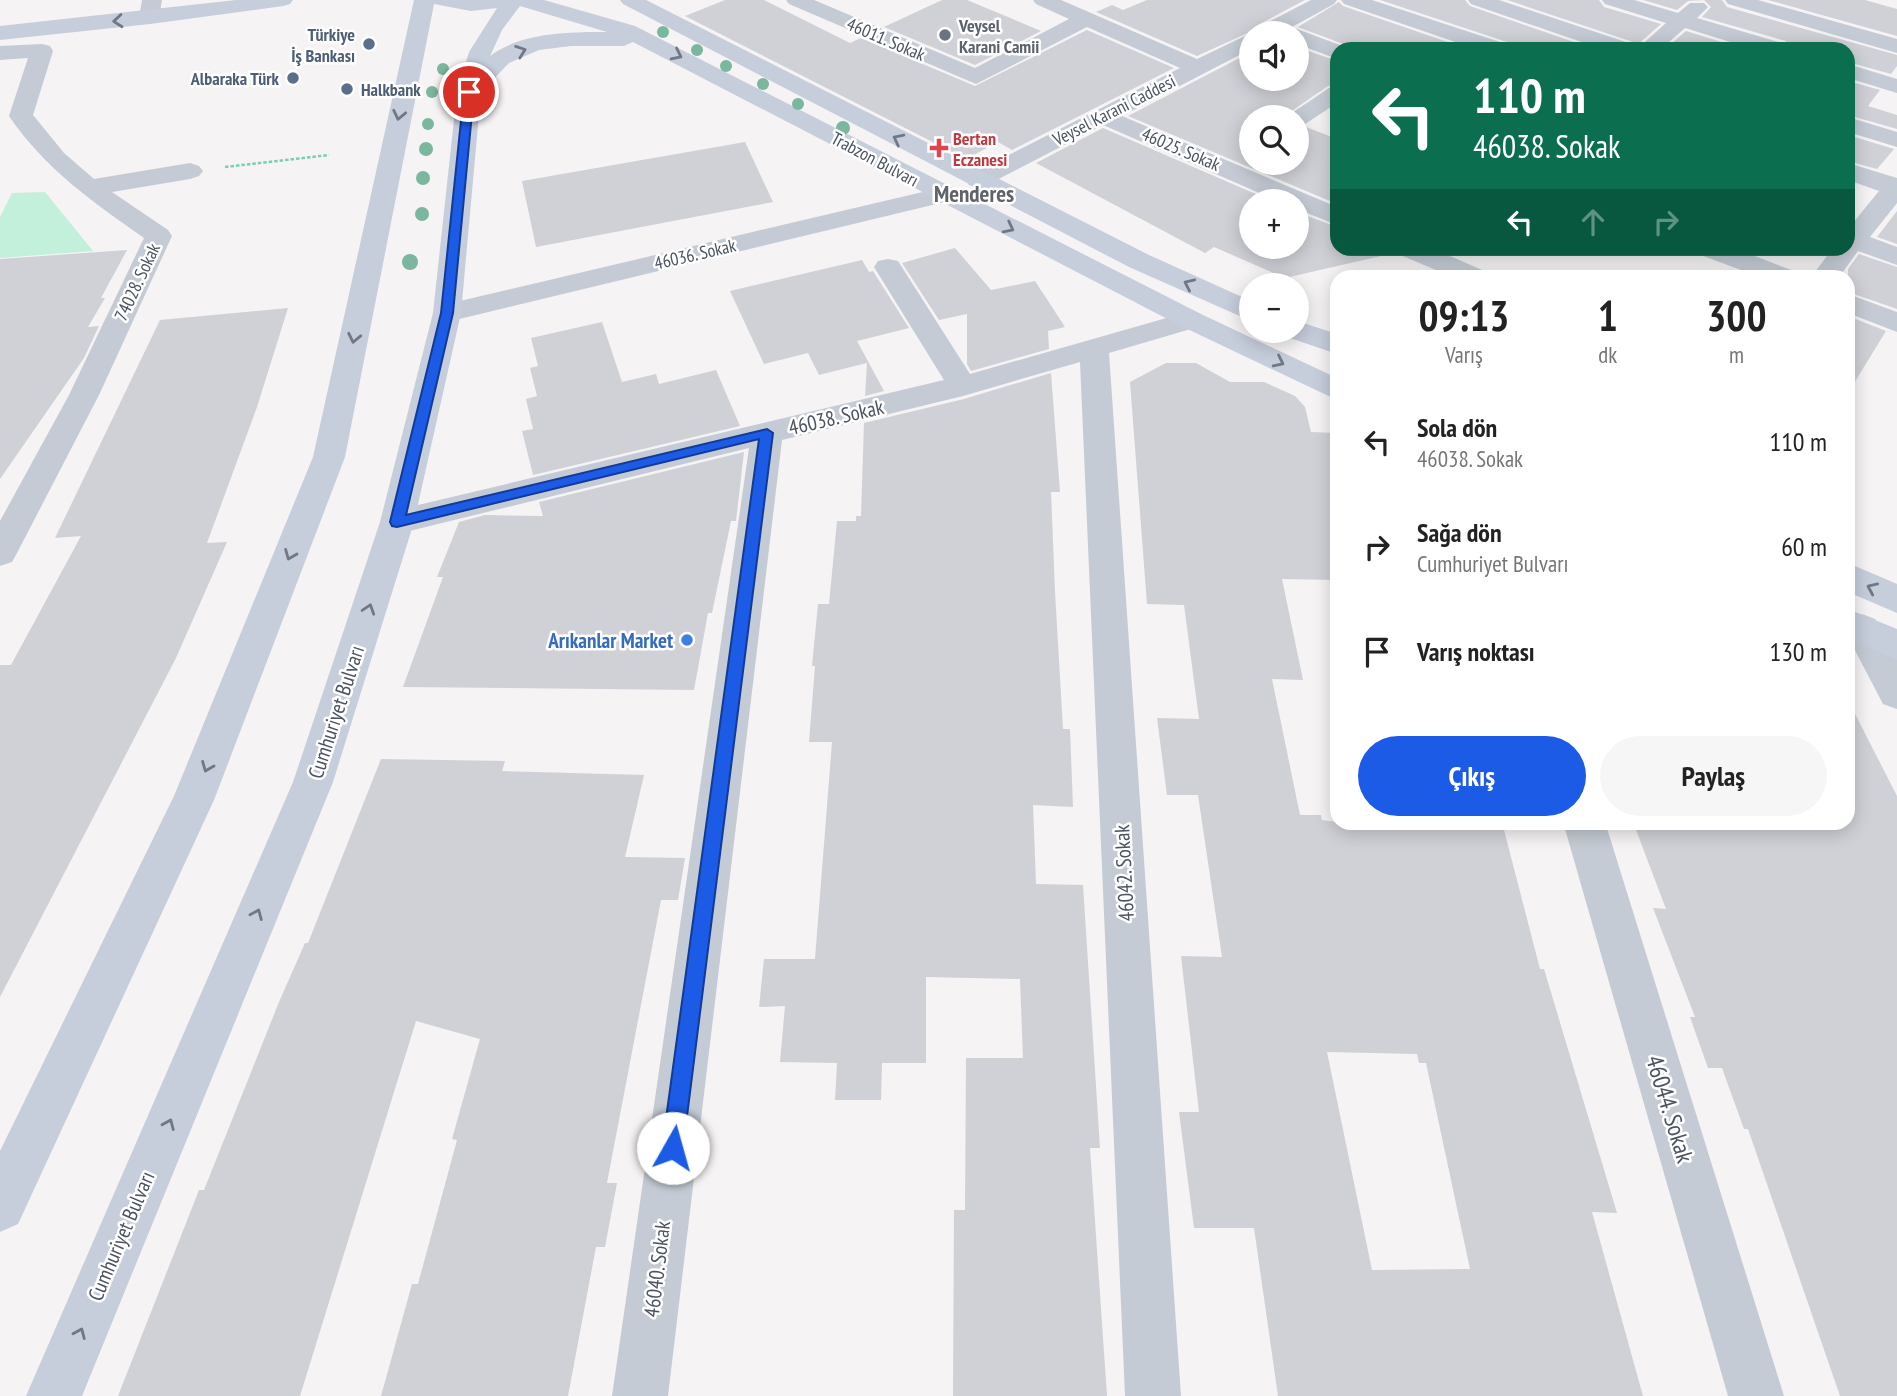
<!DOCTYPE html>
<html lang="tr">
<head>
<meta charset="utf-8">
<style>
	:root { --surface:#fff; --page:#f6f6f6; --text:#222; --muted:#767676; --accent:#1b5be6 }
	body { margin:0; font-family:"PT Sans Narrow",sans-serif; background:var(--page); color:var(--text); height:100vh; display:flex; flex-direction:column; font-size:26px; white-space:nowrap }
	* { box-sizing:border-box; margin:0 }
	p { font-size:23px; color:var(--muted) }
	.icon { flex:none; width:38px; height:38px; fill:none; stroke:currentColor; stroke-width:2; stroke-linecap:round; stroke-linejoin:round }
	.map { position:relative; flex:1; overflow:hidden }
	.side { position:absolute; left:1330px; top:270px; width:525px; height:560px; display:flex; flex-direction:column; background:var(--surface); border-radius:21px; box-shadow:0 4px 18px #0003 }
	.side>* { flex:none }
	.banner { position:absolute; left:1330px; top:42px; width:525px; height:214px; border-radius:21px; box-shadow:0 4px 18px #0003; background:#0b6e4f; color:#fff; overflow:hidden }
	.buttons { position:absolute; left:1239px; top:21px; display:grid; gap:14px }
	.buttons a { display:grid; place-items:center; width:70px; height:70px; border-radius:50%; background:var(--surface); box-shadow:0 4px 18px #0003; font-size:35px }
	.pin { position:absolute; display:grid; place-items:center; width:60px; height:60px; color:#fff; margin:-30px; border:4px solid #fff; border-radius:50%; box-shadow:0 2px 7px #0007 }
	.me { position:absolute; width:77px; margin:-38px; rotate:7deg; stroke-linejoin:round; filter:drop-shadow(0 0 5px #0008) }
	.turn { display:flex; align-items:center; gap:24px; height:147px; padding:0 28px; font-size:32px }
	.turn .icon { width:91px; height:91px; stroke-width:2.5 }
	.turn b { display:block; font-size:49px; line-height:60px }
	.lanes { display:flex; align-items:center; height:66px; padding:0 28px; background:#0003; justify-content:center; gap:35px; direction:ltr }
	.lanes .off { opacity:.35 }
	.eta { display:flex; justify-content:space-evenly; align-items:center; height:119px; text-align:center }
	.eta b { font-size:42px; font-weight:800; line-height:49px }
	.cta { display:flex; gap:14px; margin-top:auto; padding:14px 28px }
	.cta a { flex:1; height:80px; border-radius:42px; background:var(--accent); color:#fff; font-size:28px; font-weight:800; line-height:80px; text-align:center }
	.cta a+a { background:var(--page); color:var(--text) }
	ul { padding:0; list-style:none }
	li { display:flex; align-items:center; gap:21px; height:105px; padding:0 28px }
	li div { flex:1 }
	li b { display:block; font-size:26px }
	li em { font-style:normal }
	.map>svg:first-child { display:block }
	.green { fill:#c3f0da }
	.building { fill:#cfd1d7; fill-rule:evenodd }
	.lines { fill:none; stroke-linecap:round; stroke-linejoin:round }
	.path { stroke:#7acfb0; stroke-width:2.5; stroke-dasharray:3.5 2; stroke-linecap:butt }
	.street { fill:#c4cbd4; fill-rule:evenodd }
	.secondary { fill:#c6cddb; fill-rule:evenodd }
	.tree { fill:#7bb69f }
	.oneway { stroke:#6f7885 }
	.route { fill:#1b5be6; stroke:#123b96; stroke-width:2 }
	.worship-dot { fill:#6b7280; stroke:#fff; stroke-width:2.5 }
	.service-dot { fill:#5c6f8a; stroke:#fff; stroke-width:2.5 }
	.health-dot { fill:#e0444e; stroke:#fff; stroke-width:2.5 }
	.shop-dot { fill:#3f7fe0; stroke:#fff; stroke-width:2.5 }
	.labels { text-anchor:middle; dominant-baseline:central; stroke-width:5; stroke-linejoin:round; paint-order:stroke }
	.far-worship-label { font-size:18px; font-weight:bold; fill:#5b616d; stroke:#fff; text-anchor:start }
	.far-service-label { font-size:18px; font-weight:bold; fill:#4e5e75; stroke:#fff; text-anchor:end }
	.far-street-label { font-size:18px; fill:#4a5360; stroke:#fff }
	.far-health-label { font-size:18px; font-weight:bold; fill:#be3a42; stroke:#fff; text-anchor:start }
	.street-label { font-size:21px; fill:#4a5360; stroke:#fff }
	.shop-label { font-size:21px; font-weight:bold; fill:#366cbe; stroke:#fff; text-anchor:end }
	.far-district-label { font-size:23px; font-weight:bold; fill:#5f6268; stroke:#fff }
	.near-street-label { font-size:24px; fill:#4a5360; stroke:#fff }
</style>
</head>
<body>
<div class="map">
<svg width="1897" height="1396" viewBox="0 0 1897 1396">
	<rect width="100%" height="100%" fill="#f5f3f3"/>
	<!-- green -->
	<path class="green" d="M45 192 93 251 0 258V217L12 193Z"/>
	<!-- building -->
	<g class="building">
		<path d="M725 0H764L850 43 861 38 975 86 1087 30 1174 68 1012 150 998 142 966 159 685 16Z"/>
		<path d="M942 0H967L1041 31 975 65 884 27Z"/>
		<path d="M1147 0H1305L1256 26 1252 31 1197 56 1096 12 1112 5 1123 10Z"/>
		<path d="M1380 0H1465L1470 6 1594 49H1512L1507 42Z"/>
		<path d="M1507 0H1599L1604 7 1661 24 1636 46 1633 42Z"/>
		<path d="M1643 0H1722L1727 7 1897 55V66L1891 74 1848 62V49H1791L1786 41 1702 17 1711 7 1704 0 1688 1 1677 10Z"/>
		<path d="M1768 0H1865L1897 9V36Z"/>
		<path d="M1339 2 1343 6 1468 49H1348L1346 45 1298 27Z"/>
		<path d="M1686 31 1744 49H1665Z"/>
		<path d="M1297 47 1337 61V84L1328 86 1283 117H1251V163H1297V128L1306 127 1337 139V204L1128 116 1251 52V79H1297Z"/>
		<path d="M1848 81 1880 90 1868 106 1897 115V129L1848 115Z"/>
		<path d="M1103 128 1272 201H1251V247H1297V212L1337 227V248H1367L1381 256 1285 278 1214 247 1205 253 1036 163Z"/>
		<path d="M1848 135 1894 149 1877 169 1848 161Z"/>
		<path d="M745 142 773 202 536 247 522 181Z"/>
		<path d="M1897 211V244L1877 237Z"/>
		<path d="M955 248 991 290 1035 281 1065 327 1048 331 1049 349 971 371 967 364V314L939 320 902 263Z"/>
		<path d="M127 250 101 298H105L88 327 99 326 84 358 0 479V259Z"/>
		<path d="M1859 254 1897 267V309L1848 292V269Z"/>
		<path d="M862 260 869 272 873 271 909 328 857 341 884 391 865 396 867 363 819 375 808 353 764 364 730 291Z"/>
		<path d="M288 308 257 407 207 543 227 542 176 658 0 997V665H11L81 536 55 538 160 320Z"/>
		<path d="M1848 316 1886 331 1848 393Z"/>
		<path d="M602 322 622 382 656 374 659 384 716 370 740 426 533 475 522 431 533 429 526 399 537 396 530 368 538 366 531 338Z"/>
		<path d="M1166 363H1196L1230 382H1264L1295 396 1305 407 1311 432 1337 433V580L1282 579 1303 680 1272 679 1300 815H1321L1322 820 1337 822 1504 830 1540 969H1544L1617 1213 1592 1212 1643 1396H1278L1254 1228H1194L1179 1112H1199L1181 956 1222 957 1198 795H1167L1157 718 1199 719 1184 605 1147 604 1130 382ZM1327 1052 1417 1054 1419 1063H1426L1470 1269 1372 1270Z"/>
		<path d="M1051 373 1060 492H1051L1055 592 1063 729H1070L1073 807 1033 805 1036 884 1083 885 1100 1148H1090L1107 1396H953L954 1210H965L966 1058H1023L1020 979 926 977V1063H882L881 1100H835L837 1063 780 1062 785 1006 759 1007 764 959H815L832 742H809L815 666H812L818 604H829L837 521H856V516H861L864 423 964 399Z"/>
		<path d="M744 452 736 521H731L712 613H708L694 690 403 687 443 577H437L459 522 485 515 543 516 539 502Z"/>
		<path d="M1848 700 1897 796V1396H1840L1748 1129H1744L1722 1068H1708L1690 1017H1695L1653 908 1666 909 1633 822H1848Z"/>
		<path d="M381 759 505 761 502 771 644 775 625 857 685 858 678 900H661L607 1183H617L605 1247H596L568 1396H381L412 1284H418L457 1140 452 1139 480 1039 416 1021 300 1396H118L199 1190H204L279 1002 305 943H308Z"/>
	</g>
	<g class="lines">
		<!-- path -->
		<path class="path" d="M225 167 329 155"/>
		<!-- street -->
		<g class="street">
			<path d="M142 0H162L158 23H142L139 18Z"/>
			<path d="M786 0H814L975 68 1069 19 1036 4 1033 0H1061L1197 59 1251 33V49L1122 116 1337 207V225L1297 209V201H1278L1103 125 987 185 978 188 969 185 965 180 969 175 1180 68 1087 27 976 84 789 4Z"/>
			<path d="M1311 0H1337L1334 4 1281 33H1254L1257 28Z"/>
			<path d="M1341 0H1372L1506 44 1509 49H1476L1344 4Z"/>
			<path d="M1468 0H1499L1632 44 1635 49H1602L1471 4Z"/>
			<path d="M1602 0H1634L1678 13 1690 3H1704L1708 7 1697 18 1785 44 1788 49H1753L1685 28 1661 49H1637L1666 23 1605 4Z"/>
			<path d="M1725 0H1758L1897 39V53L1728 4Z"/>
			<path d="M1297 29 1345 47 1346 49H1337V59L1297 44V33H1288Z"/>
			<path d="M42 44 50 46 53 51 33 115 64 153 94 179 190 163 199 166 203 171 199 176 190 179 112 192 168 230 172 236 99 395 17 553 12 562 0 566V521L69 395 144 238C93 202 45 169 9 116L28 58 0 60V46Z"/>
			<path d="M1848 64 1897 79V93L1848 78Z"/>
			<path d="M1337 86V103L1305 124 1297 126V117H1286L1329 88Z"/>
			<path d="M1848 117 1897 132V147L1848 132Z"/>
			<path d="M1848 163 1897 178V203L1870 237 1897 247V265L1858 251 1840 276H1812L1833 248H1848V229L1879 191 1848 180Z"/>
			<path d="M944 187 953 190 957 195 953 200 447 322 437 319 433 313 437 307 447 304Z"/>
			<path d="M1395 248H1432L1482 270 1486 276H1450L1398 254Z"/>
			<path d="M1695 248H1734L1791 270 1795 276H1757L1698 254Z"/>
			<path d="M888 259 898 261 970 374 1191 311 1201 314 1205 320 1201 326 1109 353 1181 1396H1125L1080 362 963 396 782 440 668 1396H612L749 448 397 534 385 531 380 522 385 513 397 510 944 380 874 267 878 261Z"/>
			<path d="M1848 294 1897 312V332L1848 313Z"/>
			<path d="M1862 614 1875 619 1897 658V709L1883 704 1848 637 1849 619Z"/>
			<path d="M1563 822H1605L1784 1396H1728Z"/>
		</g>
		<!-- secondary -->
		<g class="secondary">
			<path d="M236 0H293L290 4 283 6 150 24 0 40V26Z"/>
			<path d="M414 0H544L635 26 1201 314 1337 378V400L1181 326 633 42 624 46H571L539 50 509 63 481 92 461 313 414 522 333 782 82 1396H26L293 782 380 522 433 313 457 92 469 52 497 8 471 11 434 4 345 457 214 800 18 1224 0 1232V1151L174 796 313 457ZM520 6 607 32C569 32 522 32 490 56L502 30Z"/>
			<path d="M620 0H646L1149 255 1251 301V321L1129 267 623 4Z"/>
			<path d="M1297 321 1337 334V354L1287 337 1283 331H1297Z"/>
			<path d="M1848 563 1897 584V613L1848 592Z"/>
			<path d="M1848 609 1897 629V660L1848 639Z"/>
		</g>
	</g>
	<!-- trees -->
	<g class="tree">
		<circle cx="663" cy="32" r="6"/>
		<circle cx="697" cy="50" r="6"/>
		<circle cx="726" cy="66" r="6"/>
		<circle cx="443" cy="69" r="6"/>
		<circle cx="763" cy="84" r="6"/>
		<circle cx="432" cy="92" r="6"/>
		<circle cx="798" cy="104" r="6"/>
		<circle cx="428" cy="124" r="6"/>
		<circle cx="843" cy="128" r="7"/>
		<circle cx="426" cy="149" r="7"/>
		<circle cx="423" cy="178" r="7"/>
		<circle cx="422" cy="214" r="7"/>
		<circle cx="410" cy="262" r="8"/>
	</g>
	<!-- one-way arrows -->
	<defs><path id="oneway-chevron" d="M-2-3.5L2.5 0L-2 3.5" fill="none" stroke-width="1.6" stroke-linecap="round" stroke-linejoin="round" transform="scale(1.75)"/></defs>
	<g class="oneway">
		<use href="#oneway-chevron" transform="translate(118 21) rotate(175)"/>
		<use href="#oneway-chevron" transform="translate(521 51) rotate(-20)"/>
		<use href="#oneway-chevron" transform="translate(677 55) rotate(26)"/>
		<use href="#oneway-chevron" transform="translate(399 115) rotate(102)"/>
		<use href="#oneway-chevron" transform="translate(898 139) rotate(-153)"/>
		<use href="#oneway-chevron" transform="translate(1009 228) rotate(27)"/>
		<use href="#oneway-chevron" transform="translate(1189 284) rotate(-155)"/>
		<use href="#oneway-chevron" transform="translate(354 338) rotate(102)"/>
		<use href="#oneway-chevron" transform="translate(1279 362) rotate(26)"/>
		<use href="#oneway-chevron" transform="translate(290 555) rotate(112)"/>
		<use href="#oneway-chevron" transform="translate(1872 588) rotate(-156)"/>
		<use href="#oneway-chevron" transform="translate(369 609) rotate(-72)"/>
		<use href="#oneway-chevron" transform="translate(207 767) rotate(112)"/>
		<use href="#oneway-chevron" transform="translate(257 914) rotate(-67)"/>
		<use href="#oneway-chevron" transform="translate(169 1124) rotate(-67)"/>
		<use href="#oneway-chevron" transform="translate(80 1333) rotate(-67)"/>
	</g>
	<!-- route -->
	<path class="route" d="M469 89 474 92 453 313 406 515 767 429 773 433 683 1148 680 1156 673 1159 665 1156 662 1148 759 439 397 527 392 526 390 522 441 313 464 92Z"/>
	<!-- markers -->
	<circle class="worship-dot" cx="945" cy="35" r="7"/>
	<g class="service-dot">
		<circle cx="369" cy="44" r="7"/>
		<circle cx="293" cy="78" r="7"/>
		<circle cx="347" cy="89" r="7"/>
	</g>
	<path class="health-dot" d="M935.5 137.5h7v7h7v7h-7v7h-7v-7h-7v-7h7z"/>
	<circle class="shop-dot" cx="687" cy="640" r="7"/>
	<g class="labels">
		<!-- far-worship labels -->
		<g class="far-worship-label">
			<text x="959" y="25">Veysel<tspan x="959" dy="21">Karani Camii</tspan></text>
		</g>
		<!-- far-service labels -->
		<g class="far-service-label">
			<text x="355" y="34">Türkiye<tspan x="355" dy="21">İş Bankası</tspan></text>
			<text x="279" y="78">Albaraka Türk</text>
			<text x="361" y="89" text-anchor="start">Halkbank</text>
		</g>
		<!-- far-street labels -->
		<g class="far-street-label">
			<text transform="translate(886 39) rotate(23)">46011. Sokak</text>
			<text transform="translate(1114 110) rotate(-27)">Veysel Karani Caddesi</text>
			<text transform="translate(1181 149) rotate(23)">46025. Sokak</text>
			<text transform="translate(875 159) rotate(28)">Trabzon Bulvarı</text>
			<text transform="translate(695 254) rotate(-13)">46036. Sokak</text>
			<text transform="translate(137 282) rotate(-65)">74028. Sokak</text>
		</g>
		<!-- far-health labels -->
		<g class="far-health-label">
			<text x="953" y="138">Bertan<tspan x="953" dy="21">Eczanesi</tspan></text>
		</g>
		<!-- street labels -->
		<g class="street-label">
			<text transform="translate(836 417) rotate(-13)">46038. Sokak</text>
			<text transform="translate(336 712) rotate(-72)">Cumhuriyet Bulvarı</text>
			<text transform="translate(1124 873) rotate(-93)">46042. Sokak</text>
			<text transform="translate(121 1236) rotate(-67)">Cumhuriyet Bulvarı</text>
			<text transform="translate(657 1269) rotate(-83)">46040. Sokak</text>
		</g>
		<!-- shop labels -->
		<g class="shop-label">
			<text x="673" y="640">Arıkanlar Market</text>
		</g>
		<!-- far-district labels -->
		<g class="far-district-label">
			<text x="974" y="193">Menderes</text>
		</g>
		<!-- near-street labels -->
		<g class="near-street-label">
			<text transform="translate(1670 1109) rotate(73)">46044. Sokak</text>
		</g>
	</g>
</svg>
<div class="buttons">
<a><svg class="icon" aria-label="sound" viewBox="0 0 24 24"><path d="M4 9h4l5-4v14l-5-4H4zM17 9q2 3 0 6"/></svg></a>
<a><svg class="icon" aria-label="search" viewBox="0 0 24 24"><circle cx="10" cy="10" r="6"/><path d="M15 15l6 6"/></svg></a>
<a>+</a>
<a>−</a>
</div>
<div class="pin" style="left:469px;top:92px;background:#d93025"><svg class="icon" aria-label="arrive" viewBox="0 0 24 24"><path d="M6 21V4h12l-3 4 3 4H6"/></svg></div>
<svg class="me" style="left:673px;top:1148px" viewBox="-20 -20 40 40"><circle r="19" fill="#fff"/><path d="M0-13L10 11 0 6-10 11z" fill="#1b5be6"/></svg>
<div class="banner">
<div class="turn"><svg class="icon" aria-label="left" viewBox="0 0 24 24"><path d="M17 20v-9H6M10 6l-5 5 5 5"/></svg><div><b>110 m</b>46038. Sokak</div></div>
<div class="lanes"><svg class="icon" aria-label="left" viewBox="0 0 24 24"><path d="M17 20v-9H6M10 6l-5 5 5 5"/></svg><svg class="icon off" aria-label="ahead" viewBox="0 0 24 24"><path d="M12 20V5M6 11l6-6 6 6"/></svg><svg class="icon off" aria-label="right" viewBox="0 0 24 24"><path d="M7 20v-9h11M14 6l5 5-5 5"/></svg></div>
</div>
<section class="side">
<div class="eta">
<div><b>09:13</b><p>Varış</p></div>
<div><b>1</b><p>dk</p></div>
<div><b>300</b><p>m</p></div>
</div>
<ul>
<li><svg class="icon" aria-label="left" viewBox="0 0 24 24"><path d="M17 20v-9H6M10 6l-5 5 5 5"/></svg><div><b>Sola dön</b><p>46038. Sokak</p></div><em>110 m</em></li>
<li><svg class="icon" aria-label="right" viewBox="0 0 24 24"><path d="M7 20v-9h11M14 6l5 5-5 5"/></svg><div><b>Sağa dön</b><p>Cumhuriyet Bulvarı</p></div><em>60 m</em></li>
<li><svg class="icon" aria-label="arrive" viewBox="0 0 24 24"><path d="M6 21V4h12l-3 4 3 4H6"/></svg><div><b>Varış noktası</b></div><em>130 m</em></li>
</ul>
<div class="cta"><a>Çıkış</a><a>Paylaş</a></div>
</section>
</div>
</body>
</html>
